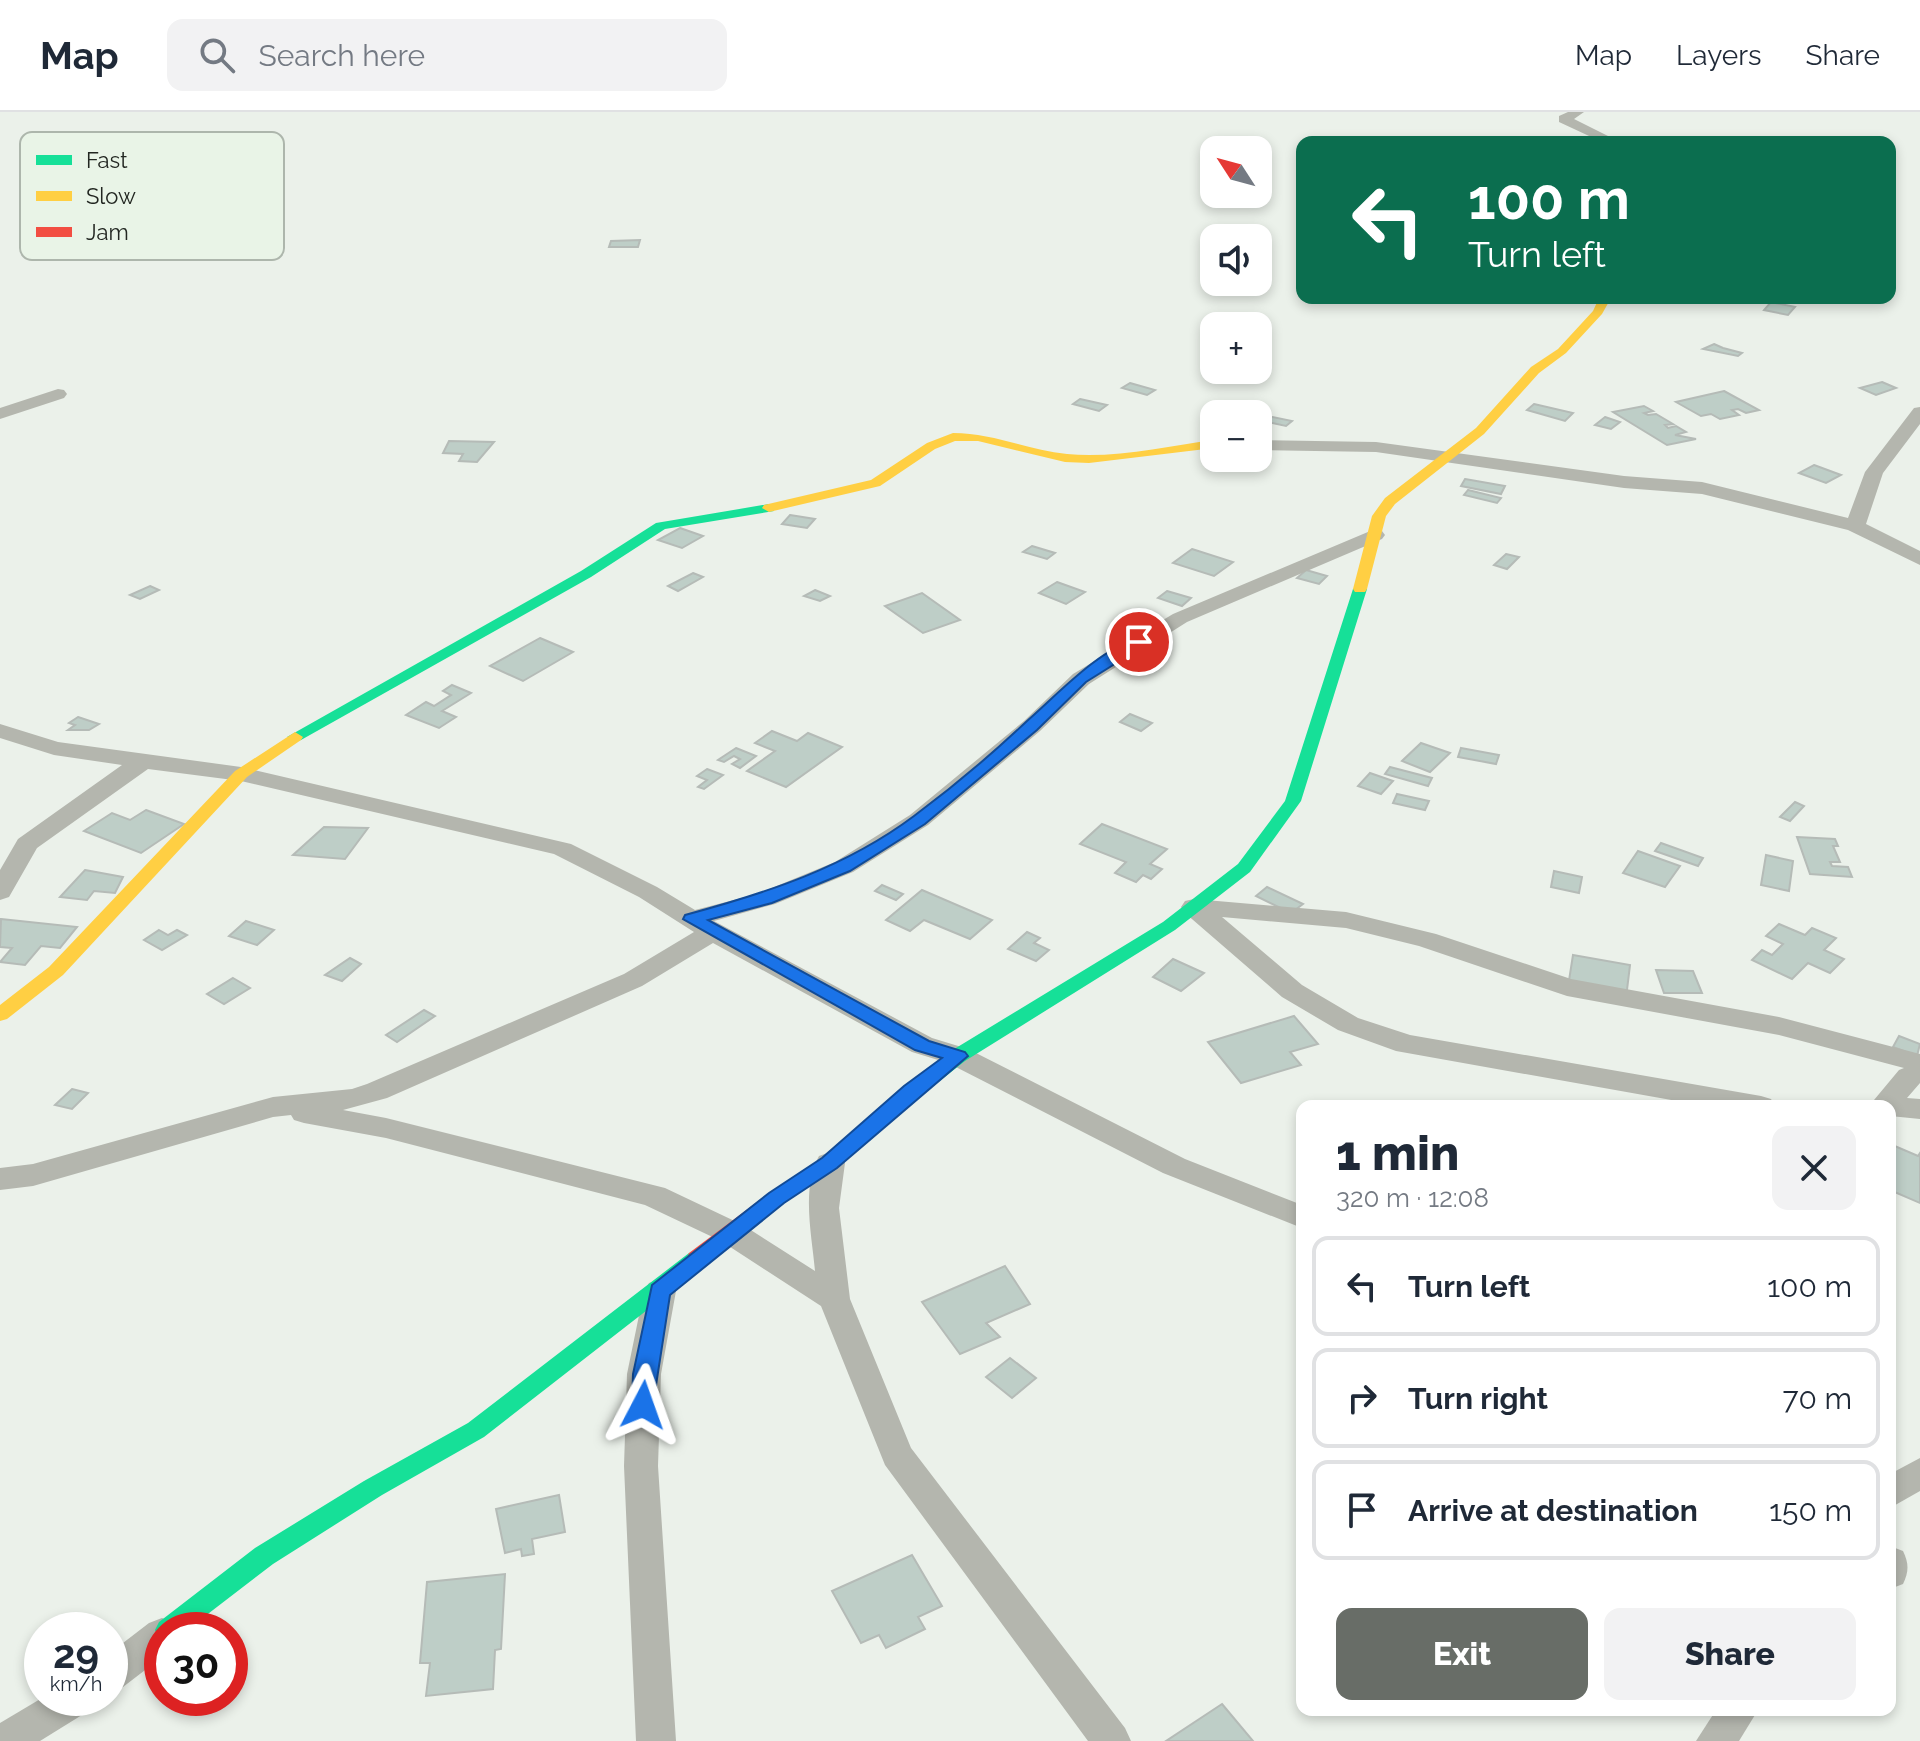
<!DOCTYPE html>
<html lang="en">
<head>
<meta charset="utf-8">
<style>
	:root { --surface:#fff; --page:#f2f2f3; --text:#1f2937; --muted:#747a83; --line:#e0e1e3; --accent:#686d67 }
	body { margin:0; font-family:Raleway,sans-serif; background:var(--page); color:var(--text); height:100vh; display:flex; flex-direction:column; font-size:30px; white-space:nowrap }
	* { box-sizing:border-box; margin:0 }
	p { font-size:26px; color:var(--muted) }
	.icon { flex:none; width:44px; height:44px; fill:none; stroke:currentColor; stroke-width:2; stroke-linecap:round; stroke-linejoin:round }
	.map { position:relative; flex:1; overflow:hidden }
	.details { position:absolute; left:1296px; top:988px; width:600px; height:616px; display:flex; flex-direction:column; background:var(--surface); border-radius:16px; box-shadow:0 4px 12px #0003 }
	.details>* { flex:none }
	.banner { position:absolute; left:1296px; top:24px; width:600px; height:168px; border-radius:16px; box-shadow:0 4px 12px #0003; background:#0b6e4f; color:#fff; overflow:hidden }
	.needle { width:52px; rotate:306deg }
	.fabs { position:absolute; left:1200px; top:24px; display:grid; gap:16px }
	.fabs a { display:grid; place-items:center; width:72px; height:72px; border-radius:16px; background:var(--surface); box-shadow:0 4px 12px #0003; font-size:40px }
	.speed { position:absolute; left:24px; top:1500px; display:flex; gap:16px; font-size:40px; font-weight:700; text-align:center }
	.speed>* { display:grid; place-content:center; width:104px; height:104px; border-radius:50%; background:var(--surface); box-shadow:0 4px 12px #0003; line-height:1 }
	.speed small { font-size:20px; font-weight:400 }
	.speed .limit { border:12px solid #d22; background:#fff; color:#111 }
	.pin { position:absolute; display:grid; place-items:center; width:68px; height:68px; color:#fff; margin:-34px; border:4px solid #fff; border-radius:50%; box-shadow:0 2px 8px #0007 }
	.me { position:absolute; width:88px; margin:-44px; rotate:4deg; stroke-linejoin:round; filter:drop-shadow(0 0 6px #0008) }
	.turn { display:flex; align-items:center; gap:28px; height:168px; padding:0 40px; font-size:36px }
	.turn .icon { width:104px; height:104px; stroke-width:2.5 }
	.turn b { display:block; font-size:56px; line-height:68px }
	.round { display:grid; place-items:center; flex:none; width:84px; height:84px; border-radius:16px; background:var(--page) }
	.summary { display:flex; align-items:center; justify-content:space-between; height:136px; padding:0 40px }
	h1 { font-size:48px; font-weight:800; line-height:60px }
	.cta { display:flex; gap:16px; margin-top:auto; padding:16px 40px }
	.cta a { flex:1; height:92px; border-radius:16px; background:var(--accent); color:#fff; font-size:32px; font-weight:800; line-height:92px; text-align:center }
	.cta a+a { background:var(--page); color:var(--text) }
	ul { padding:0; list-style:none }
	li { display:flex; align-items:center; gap:24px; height:100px; margin:0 16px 12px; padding:0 24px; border:4px solid var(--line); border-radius:16px }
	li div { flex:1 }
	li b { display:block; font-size:30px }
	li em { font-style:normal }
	header { display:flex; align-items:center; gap:48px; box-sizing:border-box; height:112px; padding:0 40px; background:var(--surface); border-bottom:2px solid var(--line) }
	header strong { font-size:38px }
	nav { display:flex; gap:44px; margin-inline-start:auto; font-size:28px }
	.search { width:560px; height:72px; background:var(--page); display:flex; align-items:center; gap:20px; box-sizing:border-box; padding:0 28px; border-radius:16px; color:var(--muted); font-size:30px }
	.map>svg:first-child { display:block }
	.building { fill:#becec7; stroke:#b5bbb7; stroke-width:2 }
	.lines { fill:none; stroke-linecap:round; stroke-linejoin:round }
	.street { fill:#b4b6ae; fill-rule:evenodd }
	.fast { fill:#16e098; fill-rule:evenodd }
	.slow { fill:#ffcf43; fill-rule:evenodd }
	.jam { fill:#f24e42; fill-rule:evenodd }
	.route { fill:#1a73e8; stroke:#114b97; stroke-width:2 }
	.key { fill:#e9f4e7; stroke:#adb6ac; stroke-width:2 }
	.key-label { font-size:22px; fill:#222621 }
</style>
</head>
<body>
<header>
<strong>Map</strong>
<div class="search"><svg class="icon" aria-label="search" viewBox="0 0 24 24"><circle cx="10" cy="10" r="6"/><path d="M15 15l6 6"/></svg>Search here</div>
<nav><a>Map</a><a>Layers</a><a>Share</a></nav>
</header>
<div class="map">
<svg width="1920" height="1629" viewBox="0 0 1920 1629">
	<rect width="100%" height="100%" fill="#ebf1ea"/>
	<!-- building -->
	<g class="building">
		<path d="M640 128 638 135H609L611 129Z"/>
		<path d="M1771 190 1795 195 1788 203 1764 198Z"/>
		<path d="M1714 232 1723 236 1742 241 1738 244 1703 237Z"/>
		<path d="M1882 270 1896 276 1876 283 1860 276Z"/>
		<path d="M1130 271 1155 278 1147 283 1122 276Z"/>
		<path d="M1724 279 1759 298 1746 301 1738 297 1732 298 1739 303 1720 307 1711 302 1701 304 1676 290Z"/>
		<path d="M1080 287 1107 293 1099 299 1073 292Z"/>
		<path d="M1534 292 1573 301 1565 309 1527 298Z"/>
		<path d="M1644 294 1653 299 1644 301 1648 303 1656 302 1673 312 1665 313 1668 316 1676 314 1686 320 1675 323 1696 327 1667 333 1613 300Z"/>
		<path d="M1268 304 1292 309 1286 314 1263 309Z"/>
		<path d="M1605 305 1620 310 1611 317 1595 313Z"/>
		<path d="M449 329 494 330 477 350 459 349 463 342 443 341Z"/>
		<path d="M1814 353 1841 363 1826 371 1799 361Z"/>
		<path d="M1465 367 1505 374 1501 382 1461 374Z"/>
		<path d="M1468 378 1501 386 1497 391 1464 383Z"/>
		<path d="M790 403 815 407 807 416 782 412Z"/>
		<path d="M680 416 703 424 682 436 658 428Z"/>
		<path d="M1032 434 1055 441 1047 447 1023 440Z"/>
		<path d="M1192 437 1233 450 1214 464 1173 451Z"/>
		<path d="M1506 442 1519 445 1507 457 1494 453Z"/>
		<path d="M1306 458 1327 464 1319 472 1297 466Z"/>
		<path d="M693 461 703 465 678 479 668 474Z"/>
		<path d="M1057 470 1085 480 1066 492 1039 481Z"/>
		<path d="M150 474 159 478 140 487 130 483Z"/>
		<path d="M815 478 830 484 820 489 804 484Z"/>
		<path d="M1167 479 1191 486 1182 494 1158 486Z"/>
		<path d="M922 481 960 508 923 521 885 494Z"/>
		<path d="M540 526 573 540 523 569 490 554Z"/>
		<path d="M452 573 471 581 442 599 456 605 439 616 406 603 426 590 434 594 451 583 443 579Z"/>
		<path d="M1130 602 1152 611 1141 619 1120 610Z"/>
		<path d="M78 605 99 612 89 618H68L75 613 69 611Z"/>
		<path d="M772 619 797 629 808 621 842 635 786 675 747 659 775 639 755 631Z"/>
		<path d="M1421 631 1450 641 1430 660 1402 649Z"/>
		<path d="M736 636 756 644 740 656 732 652 740 647 734 644 724 650 718 648Z"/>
		<path d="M1461 636 1499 643 1496 652 1458 645Z"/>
		<path d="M1390 655 1432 666 1428 674 1385 662Z"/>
		<path d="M707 657 723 663 704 677 698 675 707 668 697 664Z"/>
		<path d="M1370 661 1393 669 1381 682 1358 674Z"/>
		<path d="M1397 682 1429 689 1425 698 1393 691Z"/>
		<path d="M1795 690 1804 694 1790 709 1780 705Z"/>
		<path d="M146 698 184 712 141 741 84 719 112 701 130 708Z"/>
		<path d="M1102 712 1167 737 1150 752 1162 757 1151 767 1143 763 1136 770 1115 761 1126 750 1080 732Z"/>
		<path d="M324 715 368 716 345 747 293 743Z"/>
		<path d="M1797 725 1835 727 1838 734H1833L1840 750H1830L1832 754 1848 755 1852 765 1810 762Z"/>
		<path d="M1661 731 1703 746 1698 754 1655 739Z"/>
		<path d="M1638 739 1680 754 1665 775 1623 761Z"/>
		<path d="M1766 743 1793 749 1789 779 1761 773Z"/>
		<path d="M85 758 123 765 115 781 94 779 87 788 60 785Z"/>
		<path d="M1554 759 1582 765 1579 781 1551 775Z"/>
		<path d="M882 773 903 782 896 788 875 779Z"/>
		<path d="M1267 775 1303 792 1291 801 1256 784Z"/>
		<path d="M922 778 992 808 970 827 924 808 910 819 886 808Z"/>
		<path d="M1 807 77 815 60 836 41 834 25 853 0 850 12 836 0 835Z"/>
		<path d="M246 809 274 818 257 833 229 824Z"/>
		<path d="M1779 812 1805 823 1812 816 1836 826 1824 838 1844 847 1830 861 1808 851 1792 867 1752 848 1762 838 1772 843 1783 832 1766 824Z"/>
		<path d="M159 818 168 823 177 818 187 823 162 838 144 828Z"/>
		<path d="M1027 820 1040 826 1034 831 1049 838 1036 849 1008 837Z"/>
		<path d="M1573 843 1630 853 1626 886 1568 875Z"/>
		<path d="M350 846 361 852 342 869 325 863Z"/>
		<path d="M1173 847 1204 861 1181 879 1153 865Z"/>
		<path d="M1656 858 1693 859 1702 881H1664Z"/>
		<path d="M233 866 250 876 224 892 207 882Z"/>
		<path d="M424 898 435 904 397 930 386 923Z"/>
		<path d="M1294 904 1318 932 1290 940 1301 953 1241 971 1208 930Z"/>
		<path d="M1899 924 1920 932 1917 944 1893 935Z"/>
		<path d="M72 977 88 981 72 997 55 993Z"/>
		<path d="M1890 1032 1918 1044 1920 1041V1091L1890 1078Z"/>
		<path d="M1005 1154 1030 1192 986 1211 1000 1225 960 1242 922 1190Z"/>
		<path d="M1010 1246 1036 1266 1012 1286 986 1265Z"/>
		<path d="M559 1383 565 1420 532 1427 534 1442 522 1444 521 1437 505 1441 496 1397Z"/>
		<path d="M912 1443 942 1494 918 1505 925 1517 886 1536 879 1523 861 1531 832 1479Z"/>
		<path d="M505 1462 501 1537 495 1538 493 1577 426 1584 430 1551H420L427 1470Z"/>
		<path d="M1222 1592 1253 1629H1166Z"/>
	</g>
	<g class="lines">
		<!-- street -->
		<g class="street">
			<path d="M1568 0H1584L1574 7 1620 30H1602L1559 10V4Z"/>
			<path d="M58 277 64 278 67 282 64 286 0 307V296Z"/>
			<path d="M1920 295V312L1883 361 1866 412 1920 439V453L1848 418 1702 382 1624 376 1376 340 1258 338V328L1376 330 1624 364 1702 370 1848 406 1865 360 1914 296Z"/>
			<path d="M1375 417 1382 419 1385 423 1382 427 1187 510 1089 572 1040 619 928 713 853 760 775 792 714 809 932 926 968 937 1185 1047 1302 1093V1116L1163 1061 948 951 912 940 713 831 642 874 387 986 343 998 386 1006 665 1076 743 1113 815 1159C812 1124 801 1076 819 1044L830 1040 841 1044 845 1051 839 1096 850 1187 911 1336 1125 1616 1131 1629H1088L885 1353 821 1194 721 1129 645 1093 386 1026 304 1011 294 1008 291 1003 273 1005 33 1074 0 1078V1056L33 1052 273 985 352 977 367 972 624 862 694 820 639 785 554 742 241 669 148 657 37 736 9 785 0 788V758L18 727 122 653 54 643 0 626V612L58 630 241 655 571 732 657 775 695 798 757 782 835 750 910 703 1024 609 1073 562 1173 502Z"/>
			<path d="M1194 787 1346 800 1436 822 1571 867 1779 905 1920 942V971L1907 986 1920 987V1007L1890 1004V994H1869L1899 958 1904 956 1779 923 1567 884 1419 834 1346 816 1222 805 1302 873 1358 906 1410 923 1761 984 1771 987 1775 994H1705L1396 939 1338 918 1282 885 1185 801 1181 795 1185 789Z"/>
			<path d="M660 1167 671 1171 676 1179 661 1262 658 1354 676 1629H636L624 1354 627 1262 644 1179 649 1171Z"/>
			<path d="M1920 1346V1379L1890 1396V1362Z"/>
			<path d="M1890 1434 1903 1439C1909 1452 1909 1459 1903 1472L1890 1477Z"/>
			<path d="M162 1506 175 1511 178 1518H162V1545L123 1575 110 1580V1541L149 1511Z"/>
			<path d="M42 1586H95L90 1598 40 1629H0V1611Z"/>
			<path d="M1716 1598H1758L1739 1629H1696Z"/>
		</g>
		<!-- fast -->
		<g class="fast">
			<path d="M769 392 774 393V399L665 417 591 465 301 628 295 630 287 625 581 459 656 411Z"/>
			<path d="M1360 473 1367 477 1301 689 1250 760 1175 818 965 949 894 1005H880L877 1000 880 995 951 939 1163 810 1238 752 1285 689 1353 477Z"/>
			<path d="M697 1139 705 1141 708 1147 705 1153 484 1325 382 1383 273 1452 187 1518H162V1527L159 1526 155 1518 159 1510 255 1436 364 1369 468 1311 689 1141Z"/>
		</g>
		<!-- slow -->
		<g class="slow">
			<path d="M1599 186H1611L1602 202 1566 241 1539 261 1484 322 1395 392 1386 404 1367 477 1365 480H1355L1353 477 1372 404 1385 386 1476 316 1531 255 1558 237 1593 199Z"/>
			<path d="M953 321C993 321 1028 338 1067 342 1113 347 1168 334 1214 328V336L1089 351 1065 350 978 329H955L935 337 880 374 769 400 762 396 764 393 871 368 927 331Z"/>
			<path d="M295 620 303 625 301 628 247 665 63 863 7 907 0 909V893L49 855 235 659Z"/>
		</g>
		<!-- jam -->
		<path class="jam" d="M887 993 894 995 897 1000 894 1005 837 1056 783 1091 705 1153 697 1155 689 1153 686 1147 689 1141 769 1081 823 1046 880 995Z"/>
	</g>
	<!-- route -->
	<path class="route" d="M1139 526 1147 530 1145 533 1086 570 1037 618 925 712 850 759 772 791 708 808 929 929 965 940 968 944 837 1056 784 1091 670 1183 652 1299 643 1302 635 1299 632 1293 633 1262 652 1173 769 1081 822 1046 904 974 942 946 915 938 683 807 685 803C767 781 846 755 914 704 953 675 992 642 1027 609 1058 582 1099 537 1139 526Z"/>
	<!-- legend -->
	<rect x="20" y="20" width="264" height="128" rx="12" class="key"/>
	<rect x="36" y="43" width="36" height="10" fill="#16e098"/>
	<rect x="36" y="79" width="36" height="10" fill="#ffcf43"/>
	<rect x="36" y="115" width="36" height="10" fill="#f24e42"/>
	<g class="key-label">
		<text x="86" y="56">Fast</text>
		<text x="86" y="92">Slow</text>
		<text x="86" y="128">Jam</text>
	</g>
</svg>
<div class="fabs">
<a><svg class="needle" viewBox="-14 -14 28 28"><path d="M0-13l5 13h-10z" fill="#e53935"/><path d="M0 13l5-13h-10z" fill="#747a83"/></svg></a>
<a><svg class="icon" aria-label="sound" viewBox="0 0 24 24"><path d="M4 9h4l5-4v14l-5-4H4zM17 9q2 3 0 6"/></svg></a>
<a>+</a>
<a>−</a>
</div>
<div class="speed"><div>29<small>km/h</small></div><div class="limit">30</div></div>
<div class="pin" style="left:1139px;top:530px;background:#d93025"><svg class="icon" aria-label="arrive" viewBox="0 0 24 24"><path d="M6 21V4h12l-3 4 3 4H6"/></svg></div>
<svg class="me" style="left:643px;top:1293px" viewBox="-20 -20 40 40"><path d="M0-17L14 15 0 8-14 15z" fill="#1a73e8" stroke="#fff" stroke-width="4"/></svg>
<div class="banner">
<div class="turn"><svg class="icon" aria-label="left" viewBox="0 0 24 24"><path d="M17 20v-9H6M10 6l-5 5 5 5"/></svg><div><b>100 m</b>Turn left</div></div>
</div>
<section class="details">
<div class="summary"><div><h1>1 min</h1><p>320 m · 12:08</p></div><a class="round"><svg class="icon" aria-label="close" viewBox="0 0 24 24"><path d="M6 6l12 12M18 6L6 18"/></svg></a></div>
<ul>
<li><svg class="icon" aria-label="left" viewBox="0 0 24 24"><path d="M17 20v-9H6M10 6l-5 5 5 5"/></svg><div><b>Turn left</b></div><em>100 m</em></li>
<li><svg class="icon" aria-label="right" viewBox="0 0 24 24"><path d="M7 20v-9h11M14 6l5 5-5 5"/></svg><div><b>Turn right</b></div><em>70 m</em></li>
<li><svg class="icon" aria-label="arrive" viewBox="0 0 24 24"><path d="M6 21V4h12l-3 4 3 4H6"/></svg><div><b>Arrive at destination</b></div><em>150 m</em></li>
</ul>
<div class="cta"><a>Exit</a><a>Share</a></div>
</section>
</div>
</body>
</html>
